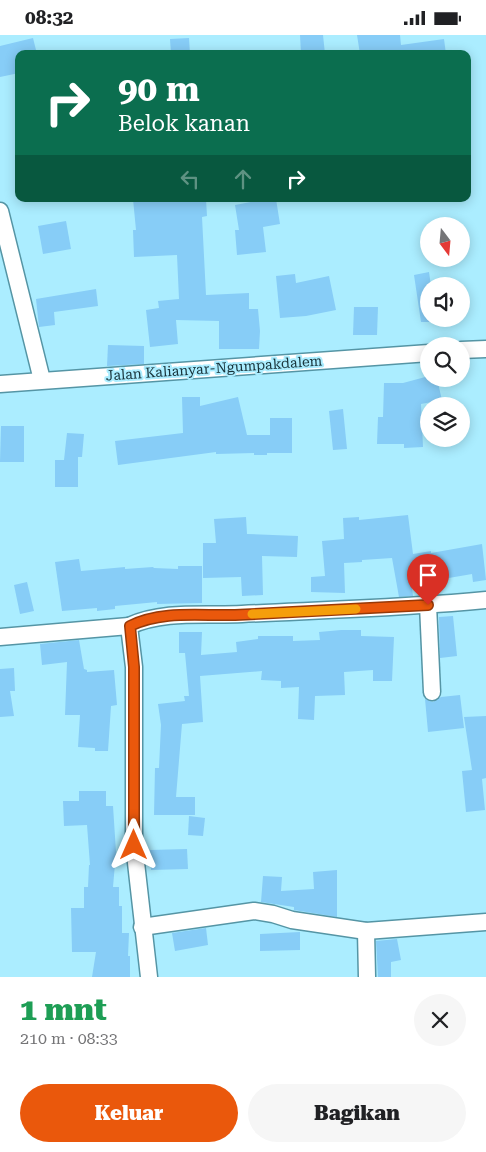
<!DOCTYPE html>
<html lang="id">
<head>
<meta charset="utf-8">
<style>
	:root { --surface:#fff; --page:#f6f6f6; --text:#202124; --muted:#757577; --accent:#ea580c }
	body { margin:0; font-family:"Roboto Serif",serif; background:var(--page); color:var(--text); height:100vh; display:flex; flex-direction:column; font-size:19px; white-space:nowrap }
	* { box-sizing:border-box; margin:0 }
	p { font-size:16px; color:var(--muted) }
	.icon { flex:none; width:28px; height:28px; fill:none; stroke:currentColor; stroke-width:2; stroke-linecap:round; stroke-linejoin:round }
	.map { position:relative; height:942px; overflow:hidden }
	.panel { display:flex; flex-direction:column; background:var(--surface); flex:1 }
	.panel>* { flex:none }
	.banner { position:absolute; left:15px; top:15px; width:456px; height:152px; border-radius:10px; box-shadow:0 2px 12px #0003; background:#0b6e4f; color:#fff; overflow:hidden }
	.needle { width:32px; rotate:164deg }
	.buttons { position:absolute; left:420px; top:182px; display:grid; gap:10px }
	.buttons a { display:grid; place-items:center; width:50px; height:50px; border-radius:50%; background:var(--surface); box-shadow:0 2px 12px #0003; font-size:25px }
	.pin { position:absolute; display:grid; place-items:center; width:42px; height:42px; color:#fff; margin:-51px -21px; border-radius:50% 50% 50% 0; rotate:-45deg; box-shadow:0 0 5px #0007 }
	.pin .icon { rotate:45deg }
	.me { position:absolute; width:55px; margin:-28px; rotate:0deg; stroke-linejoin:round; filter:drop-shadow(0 0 4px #0008) }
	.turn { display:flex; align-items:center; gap:18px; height:105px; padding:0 20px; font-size:22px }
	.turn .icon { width:65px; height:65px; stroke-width:2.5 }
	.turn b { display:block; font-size:35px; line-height:42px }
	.lanes { display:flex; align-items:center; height:48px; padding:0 20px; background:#0003; justify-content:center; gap:25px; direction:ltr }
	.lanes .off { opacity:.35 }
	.round { display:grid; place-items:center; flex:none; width:52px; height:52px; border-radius:26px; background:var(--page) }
	.headline { display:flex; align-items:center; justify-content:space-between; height:85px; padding:0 20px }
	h1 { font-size:30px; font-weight:800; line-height:38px; color:#1e9e55 }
	.cta { display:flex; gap:10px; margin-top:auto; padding:10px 20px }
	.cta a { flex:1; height:58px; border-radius:30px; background:var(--accent); color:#fff; font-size:20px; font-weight:800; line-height:58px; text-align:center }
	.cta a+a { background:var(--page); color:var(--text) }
	.status { display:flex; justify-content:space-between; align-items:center; height:35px; padding:0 25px; background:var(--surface); direction:ltr }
	.status svg { height:14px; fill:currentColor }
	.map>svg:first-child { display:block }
	.building { fill:#87cdf7 }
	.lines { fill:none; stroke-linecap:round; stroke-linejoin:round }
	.minor-casing { stroke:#5595a5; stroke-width:19 }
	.minor { stroke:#fff; stroke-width:16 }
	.route-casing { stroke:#983908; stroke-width:12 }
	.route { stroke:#ea580c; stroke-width:9 }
	.slow { stroke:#f59e0b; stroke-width:9 }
	.labels { text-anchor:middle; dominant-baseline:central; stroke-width:4; stroke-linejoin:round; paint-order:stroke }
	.street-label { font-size:14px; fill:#173239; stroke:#abedff }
</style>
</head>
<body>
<div class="status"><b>08:32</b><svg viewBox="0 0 49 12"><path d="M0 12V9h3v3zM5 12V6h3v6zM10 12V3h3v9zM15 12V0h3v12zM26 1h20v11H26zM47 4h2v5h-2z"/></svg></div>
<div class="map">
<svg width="486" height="942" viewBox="0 0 486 942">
	<rect width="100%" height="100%" fill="#abedff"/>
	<!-- building -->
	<g class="building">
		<path d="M300 0H323L325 19H301Z"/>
		<path d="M357 0H400L401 10 444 4 446 19H360Z"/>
		<path d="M33 3 37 19H19V38L0 42V11Z"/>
		<path d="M189 3 190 19H171L170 4Z"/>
		<path d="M133 164H206L207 181 202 182 206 260 249 258V274H258L260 296 259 314H219V286L176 285 178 309 150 312 146 275 159 273 158 266 179 264 177 220 134 222 133 195H136Z"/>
		<path d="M266 164H276L280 189 263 192 266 217 237 220 235 195H239L235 170Z"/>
		<path d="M66 186 71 214 43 219 38 191Z"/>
		<path d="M429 237 431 251H429V287H421L414 240Z"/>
		<path d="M295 239 296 248 329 241 336 275 306 281 280 283 276 241Z"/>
		<path d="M96 254 98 271 54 277 55 290 39 292 36 264Z"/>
		<path d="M354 272H378L377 300H353Z"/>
		<path d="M108 310 144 311V329L107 331Z"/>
		<path d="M429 341V344H437L442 365 421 369 423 412 404 413V409H377L378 382H383L384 348H403Z"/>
		<path d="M182 362H200V371L238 362 247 400H270V383H292V418H267V420H254V418L216 419V417L118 430 115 406 183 398Z"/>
		<path d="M343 374 347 414 333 415 329 376Z"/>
		<path d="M1 391H24V427H0Z"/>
		<path d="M67 398 84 399 82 422H78V452H55V425H64Z"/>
		<path d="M408 480 413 519 431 516V518L482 509 486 545 473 547 472 539 443 544 442 540 411 545 413 561 399 562 392 523 362 525V527L344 528 345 558 311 557V542L325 541 322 506 344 504 343 483 359 482V485Z"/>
		<path d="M246 482 247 499 298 501 297 522 262 521 263 560 242 561 241 542 203 543V508H216L214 484Z"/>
		<path d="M79 524 81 536 125 532V534L153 532 154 533 178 534V531H202V568L157 569V567L115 571V574L97 576V573L62 576 55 527Z"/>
		<path d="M27 547 34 576 20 579 14 550Z"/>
		<path d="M453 581 457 621 440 623 439 582Z"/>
		<path d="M341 595H361V601L394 602 392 646H373V635L344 637 345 660 315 661 314 685 298 684 299 652 281 653V646L261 645 262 636 200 641 203 687 182 689 176 762H195V780H154L155 733H159L161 690 158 669 185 666 184 661H189L185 618H179V597H202L201 620 237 617 236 607 258 604V601H293V606L320 605 319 597Z"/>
		<path d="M79 605 84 634 87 635V637L114 635 117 670 111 671 108 716H95V713L78 712 80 680H65L67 627 42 630 40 609Z"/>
		<path d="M14 633 15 656H10L14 681 0 682V634Z"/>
		<path d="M460 660 464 693 428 697 425 664 433 667 441 662Z"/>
		<path d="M486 681V743L482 744 485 775 466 777 462 736 472 735 464 682Z"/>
		<path d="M79 756H106V771H113L116 817 113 852H119V871H122V898H129L128 921H130V942H92L96 917H72L71 873H84V852H88L89 830H90L87 790 64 791 63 766H79Z"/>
		<path d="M189 781 205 783 203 801 188 800Z"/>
		<path d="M187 814 188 834 151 835 150 815Z"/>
		<path d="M337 835V882L294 875V872L261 867 263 841 282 842 281 856 314 854 313 837Z"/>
		<path d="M206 893 208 910 175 916 172 898Z"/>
		<path d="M300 897V915L260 916V899Z"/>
		<path d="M397 904 401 925 391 927V942H378L376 906Z"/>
	</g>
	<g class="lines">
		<defs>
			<g id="minor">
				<path d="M0 176 42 345"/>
				<path d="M461 315 486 314"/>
				<path d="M0 349 429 318"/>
				<path d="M428 570 432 657"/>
				<path d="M0 602 129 591"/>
				<path d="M142 892 254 876 273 879 292 885 366 896 486 887"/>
				<path d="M366 896 367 942"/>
				<path d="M149 942 134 810V632L129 591C164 575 205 581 242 579 323 575 405 573 486 565"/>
			</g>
		</defs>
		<!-- minor casing -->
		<use href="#minor" class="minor-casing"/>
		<!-- minor -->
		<use href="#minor" class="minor"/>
	</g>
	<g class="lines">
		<defs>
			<path id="route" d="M134 810V632L130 591C162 575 200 581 235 580 299 577 363 573 428 570"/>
		</defs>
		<!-- route casing -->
		<use href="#route" class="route-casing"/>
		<!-- route -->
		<use href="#route" class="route"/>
		<!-- slow -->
		<path class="slow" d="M252 579 356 574"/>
	</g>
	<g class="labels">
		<!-- street labels -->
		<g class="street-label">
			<text transform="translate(214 333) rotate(-4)">Jalan Kalianyar-Ngumpakdalem</text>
		</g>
	</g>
</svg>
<div class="buttons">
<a><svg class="needle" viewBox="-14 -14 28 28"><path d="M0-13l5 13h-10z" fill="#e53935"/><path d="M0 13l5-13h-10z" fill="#757577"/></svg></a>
<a><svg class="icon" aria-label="sound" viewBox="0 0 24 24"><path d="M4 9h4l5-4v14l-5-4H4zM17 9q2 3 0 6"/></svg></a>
<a><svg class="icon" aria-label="search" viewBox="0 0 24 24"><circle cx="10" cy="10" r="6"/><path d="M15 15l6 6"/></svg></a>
<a><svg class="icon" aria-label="layers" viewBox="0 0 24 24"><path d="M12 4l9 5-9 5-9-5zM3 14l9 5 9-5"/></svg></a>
</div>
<div class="pin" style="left:428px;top:570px;background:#d93025"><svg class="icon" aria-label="arrive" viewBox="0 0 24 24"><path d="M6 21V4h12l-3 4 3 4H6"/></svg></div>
<svg class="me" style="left:134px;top:810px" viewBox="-20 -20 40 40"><path d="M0-17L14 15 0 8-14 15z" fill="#ea580c" stroke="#fff" stroke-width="4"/></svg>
<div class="banner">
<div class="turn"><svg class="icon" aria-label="right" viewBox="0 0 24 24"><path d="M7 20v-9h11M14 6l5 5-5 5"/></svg><div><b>90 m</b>Belok kanan</div></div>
<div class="lanes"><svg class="icon off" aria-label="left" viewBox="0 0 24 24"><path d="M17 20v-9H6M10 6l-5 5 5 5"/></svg><svg class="icon off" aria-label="ahead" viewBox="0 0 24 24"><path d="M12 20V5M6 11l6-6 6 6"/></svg><svg class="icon" aria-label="right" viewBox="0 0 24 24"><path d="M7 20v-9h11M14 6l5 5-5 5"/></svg></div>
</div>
</div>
<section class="panel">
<div class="headline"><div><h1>1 mnt</h1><p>210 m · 08:33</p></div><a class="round"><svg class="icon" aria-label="close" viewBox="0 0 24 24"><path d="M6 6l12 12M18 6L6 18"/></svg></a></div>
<div class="cta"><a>Keluar</a><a>Bagikan</a></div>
</section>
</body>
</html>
